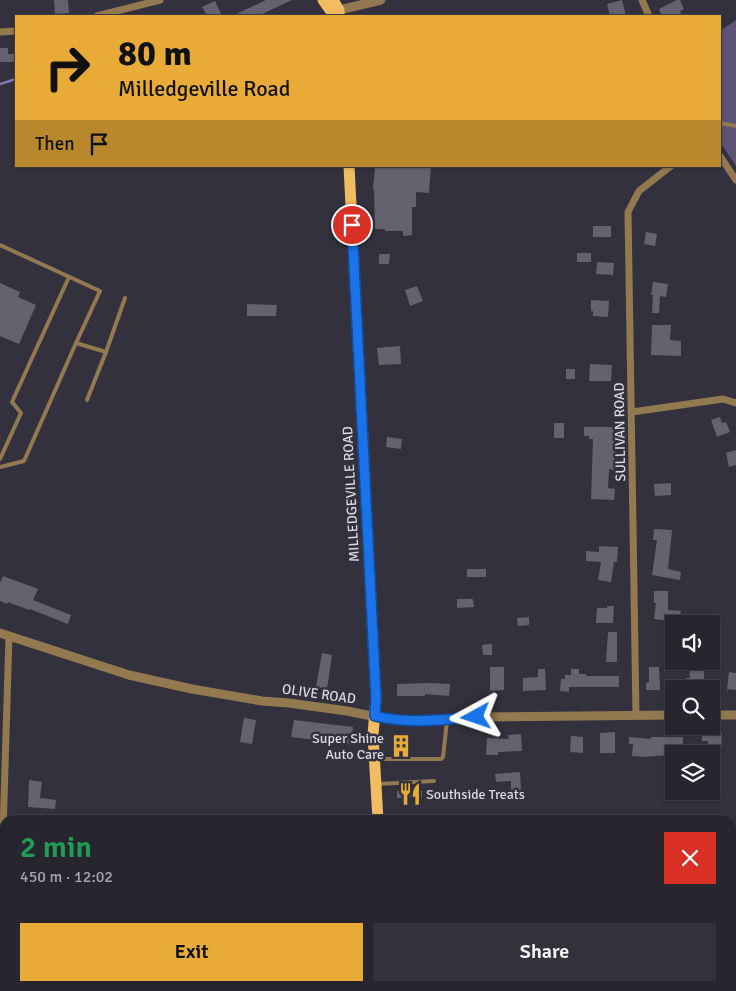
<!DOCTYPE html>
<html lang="en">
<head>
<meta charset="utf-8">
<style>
	:root { --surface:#27252e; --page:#33313a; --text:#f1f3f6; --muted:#a4a5aa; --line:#43424a; --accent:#e9ab38 }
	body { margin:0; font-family:Signika,sans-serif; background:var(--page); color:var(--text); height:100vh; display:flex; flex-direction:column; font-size:19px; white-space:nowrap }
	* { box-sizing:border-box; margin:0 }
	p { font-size:16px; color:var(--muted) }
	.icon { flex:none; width:28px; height:28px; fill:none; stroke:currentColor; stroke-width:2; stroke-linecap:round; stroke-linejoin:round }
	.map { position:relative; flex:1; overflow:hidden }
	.panel { position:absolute; left:0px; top:815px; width:736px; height:176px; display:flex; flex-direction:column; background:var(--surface); border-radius:15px 15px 0 0; box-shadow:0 1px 4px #0004,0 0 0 1px var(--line) }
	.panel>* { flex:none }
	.guide { position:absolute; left:15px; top:15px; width:706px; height:152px; border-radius:0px; box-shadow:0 1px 4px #0004,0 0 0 1px var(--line); background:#e9ab38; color:#111; overflow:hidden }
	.fabs { position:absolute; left:665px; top:615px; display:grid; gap:10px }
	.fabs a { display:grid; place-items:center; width:55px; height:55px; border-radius:0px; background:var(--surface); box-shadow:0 1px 4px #0004,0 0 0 1px var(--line); font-size:25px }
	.pin { position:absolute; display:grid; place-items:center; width:42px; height:42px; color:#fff; margin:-21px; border:2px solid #fff; border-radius:50%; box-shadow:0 1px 5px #0007 }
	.me { position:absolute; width:55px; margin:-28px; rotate:265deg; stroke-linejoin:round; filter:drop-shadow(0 0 4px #0008) }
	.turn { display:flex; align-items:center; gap:18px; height:105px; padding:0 20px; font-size:22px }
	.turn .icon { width:65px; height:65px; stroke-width:2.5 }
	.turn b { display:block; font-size:35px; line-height:42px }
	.then { display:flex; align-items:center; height:48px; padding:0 20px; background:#0003; gap:10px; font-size:19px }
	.round { display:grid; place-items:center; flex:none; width:52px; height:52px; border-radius:0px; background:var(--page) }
	.summary { display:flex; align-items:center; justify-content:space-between; height:85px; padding:0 20px }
	h1 { font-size:30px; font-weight:600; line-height:38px; color:#1e9e55 }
	.cta { display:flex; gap:10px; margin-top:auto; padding:10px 20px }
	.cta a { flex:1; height:58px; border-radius:0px; background:var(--accent); color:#111; font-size:20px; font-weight:600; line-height:58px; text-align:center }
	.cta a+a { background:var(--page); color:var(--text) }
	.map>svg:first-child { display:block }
	.green { fill:#5c5375 }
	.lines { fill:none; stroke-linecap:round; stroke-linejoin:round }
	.stream { stroke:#8777af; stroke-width:2.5 }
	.building { fill:#656270 }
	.service { stroke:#937950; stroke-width:4 }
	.minor { stroke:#937950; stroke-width:7 }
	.tertiary { stroke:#937950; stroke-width:9 }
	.primary { stroke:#f2bc62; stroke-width:11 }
	.route-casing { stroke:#114b97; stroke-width:12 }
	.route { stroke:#1a73e8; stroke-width:9 }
	.labels { text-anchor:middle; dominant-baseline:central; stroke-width:5; stroke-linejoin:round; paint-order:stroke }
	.street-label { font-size:14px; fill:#dad8e0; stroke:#34313e }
	.poi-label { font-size:14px; fill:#dad8e0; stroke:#34313e; text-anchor:end }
</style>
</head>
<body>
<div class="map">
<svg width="736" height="991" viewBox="0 0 736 991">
	<rect width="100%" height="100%" fill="#34313e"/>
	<!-- green -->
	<path class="green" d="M736 20V166L720 142V31Z"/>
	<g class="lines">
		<!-- stream -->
		<path class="stream" d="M0 84 16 79"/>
	</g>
	<!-- building -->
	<g class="building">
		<path d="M54 0H68L69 13 55 14Z"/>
		<path d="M266 0H292L258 16H232Z"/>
		<path d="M622 0 626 16H610L607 4Z"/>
		<path d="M677 0H680L684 9 680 11 682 16H662L659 9Z"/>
		<path d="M215 1 222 16H207L202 7Z"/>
		<path d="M0 48H8V54H15L14 62H0Z"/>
		<path d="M375 166H431L429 193 416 192V207H412V235L403 236V231H385V229H375L374 189H373Z"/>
		<rect x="593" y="226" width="18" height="11"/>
		<path d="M646 232 657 234 655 246 644 244Z"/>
		<rect x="577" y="253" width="14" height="9"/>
		<path d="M379 254H390L389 264H379Z"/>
		<path d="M597 262 614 263 613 275 596 274Z"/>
		<path d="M653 282 668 284 666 297 660 296 659 313H652L653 295H651Z"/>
		<path d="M0 283 20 292 18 297 36 305 19 344 0 336Z"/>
		<path d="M417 286 423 301 410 306 405 290Z"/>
		<path d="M591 300 609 301 608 317 593 316V311H591Z"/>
		<path d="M247 304 277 305 276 316H247Z"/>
		<path d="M652 325H671L670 340 681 341V356L651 355Z"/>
		<path d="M400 346 401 364 379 365 377 348Z"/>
		<path d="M590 364 612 365 611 381H589Z"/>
		<rect x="566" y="369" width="9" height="10"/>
		<path d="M720 417 722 423 726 422 730 432 717 437 711 420Z"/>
		<rect x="554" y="423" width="10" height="15"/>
		<path d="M584 427H615V448L614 470 609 469 608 488 615 489 614 500 591 499 593 439H589V436H584Z"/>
		<path d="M387 437 402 439 401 449 386 447Z"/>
		<path d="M736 450V465L729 467 726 453Z"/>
		<path d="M671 483V495L655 496 654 484Z"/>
		<path d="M654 529 672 530 668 569 681 572 680 580 652 575 657 540H653Z"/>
		<path d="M599 546 618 547 617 562H614L611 582 598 580 601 562 586 561V551L599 552Z"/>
		<rect x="467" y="569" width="19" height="8"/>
		<path d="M3 576 38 589 33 600 71 615 68 624 30 609 29 610 8 602 7 604 0 601V583Z"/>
		<path d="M654 591H668V610L681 611 679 622 654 619 656 603H654Z"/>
		<path d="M457 599H473L474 607 457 608Z"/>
		<path d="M607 606H614L613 623H596L597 608H607Z"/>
		<path d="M529 617V625L518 626 517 618Z"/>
		<path d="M608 632H617V662H606Z"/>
		<path d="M492 644V655H483L482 645Z"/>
		<path d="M322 653 332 655 327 689 316 687Z"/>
		<path d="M490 667H504V690L490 691Z"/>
		<path d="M649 667H659L660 690H646V683L649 682Z"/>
		<path d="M704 667V689H686V678H690L689 668Z"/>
		<path d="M538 669H545L546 690 523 691V678L538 677Z"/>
		<path d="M571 669H579V674H586V676H619V687H569V692L560 691 561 679H565V675H571Z"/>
		<path d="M729 672 736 673V690L727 689Z"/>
		<path d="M430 683 450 684 449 696 425 694V696H397V684Z"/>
		<path d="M244 718 256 720 252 744 240 742Z"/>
		<path d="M294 720 353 727 351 744 291 737Z"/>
		<path d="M702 731 722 733 721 751 708 750V741H702Z"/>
		<path d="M615 732V753H600V733Z"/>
		<path d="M521 734 522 751 498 752V755H486L487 738 509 739 508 735Z"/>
		<path d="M571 736 583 737V753L570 752Z"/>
		<path d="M629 737 651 739V737H683V754L643 757 632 756 633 744H629Z"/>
		<path d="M410 740V751H392V741Z"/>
		<path d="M520 772 521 790H511V781L496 782 495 774Z"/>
		<path d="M29 780 42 782 40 798 56 800 55 809 28 807Z"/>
		<rect x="397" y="791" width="25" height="7"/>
	</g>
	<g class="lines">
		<!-- service -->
		<g class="service">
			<path d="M720 123 736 126"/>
			<path d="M0 245 100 291 76 343 106 352 125 298"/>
			<path d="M87 400 106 352"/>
			<path d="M0 459 21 413 12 402 69 277"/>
			<path d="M0 467 24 461 76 343"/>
			<path d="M377 759H441L443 757 447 721"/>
			<path d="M378 784 434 781"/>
		</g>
		<!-- minor -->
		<g class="minor">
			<path d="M642 0 649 16"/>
			<path d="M97 16 160 0"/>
			<path d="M0 32 16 31"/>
			<path d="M720 156 736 180"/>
			<path d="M632 412 723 399 736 403"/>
			<path d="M636 715 628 212 639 191 671 166"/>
			<path d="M0 930 9 637"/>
		</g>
		<!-- tertiary -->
		<g class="tertiary">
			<path d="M339 10 381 0"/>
			<path d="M0 633 129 675 192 689 262 701 289 703 347 711 392 720H444L476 717 674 715"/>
			<path d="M711 715H736"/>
		</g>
		<!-- primary -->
		<g class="primary">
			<path d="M323 0 334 16"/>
			<path d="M333 0 339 10V16"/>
			<path d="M349 166 376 698 373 735 378 820"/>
			<path d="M384 986V991"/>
		</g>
	</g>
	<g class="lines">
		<defs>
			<path id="route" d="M352 225 376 698 375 716C407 724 443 720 476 717"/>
		</defs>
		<!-- route casing -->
		<use href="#route" class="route-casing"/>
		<!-- route -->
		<use href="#route" class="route"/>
	</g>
	<!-- icons -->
	<defs>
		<symbol id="building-bare" viewBox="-9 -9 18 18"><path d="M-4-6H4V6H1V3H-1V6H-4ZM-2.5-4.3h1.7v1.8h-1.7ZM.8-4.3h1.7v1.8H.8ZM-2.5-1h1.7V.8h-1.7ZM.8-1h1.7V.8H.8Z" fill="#e9ab38" stroke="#34313e" stroke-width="2.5" paint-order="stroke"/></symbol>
		<symbol id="restaurant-bare" viewBox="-9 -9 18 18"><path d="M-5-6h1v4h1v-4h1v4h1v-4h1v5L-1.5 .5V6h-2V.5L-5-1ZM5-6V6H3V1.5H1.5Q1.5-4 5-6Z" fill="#e9ab38" stroke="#34313e" stroke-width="2.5" paint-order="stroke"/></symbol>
	</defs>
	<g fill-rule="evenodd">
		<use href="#building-bare" x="385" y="730" width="32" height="32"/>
		<use href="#restaurant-bare" x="394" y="778" width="32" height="32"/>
	</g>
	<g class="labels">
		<!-- street labels -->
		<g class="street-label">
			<text transform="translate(620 432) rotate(-91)">SULLIVAN ROAD</text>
			<text transform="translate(351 494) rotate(-93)">MILLEDGEVILLE ROAD</text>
			<text transform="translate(319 694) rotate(8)">OLIVE ROAD</text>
		</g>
		<!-- poi labels -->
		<g class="poi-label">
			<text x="384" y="738">Super Shine<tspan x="384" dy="16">Auto Care</tspan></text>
			<text x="426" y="794" text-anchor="start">Southside Treats</text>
		</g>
	</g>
</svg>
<div class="fabs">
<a><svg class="icon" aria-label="sound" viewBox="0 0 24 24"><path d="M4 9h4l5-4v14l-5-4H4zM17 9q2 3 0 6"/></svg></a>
<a><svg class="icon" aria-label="search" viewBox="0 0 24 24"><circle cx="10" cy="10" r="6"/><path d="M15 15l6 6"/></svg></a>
<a><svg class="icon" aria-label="layers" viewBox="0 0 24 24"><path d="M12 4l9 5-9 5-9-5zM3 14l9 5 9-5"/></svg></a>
</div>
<div class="pin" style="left:352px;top:225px;background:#d93025"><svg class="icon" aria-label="arrive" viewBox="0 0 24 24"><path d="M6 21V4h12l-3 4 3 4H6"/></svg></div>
<svg class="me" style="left:476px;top:717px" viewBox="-20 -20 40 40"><path d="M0-17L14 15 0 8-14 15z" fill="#1a73e8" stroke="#fff" stroke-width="4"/></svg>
<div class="guide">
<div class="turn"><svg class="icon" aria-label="right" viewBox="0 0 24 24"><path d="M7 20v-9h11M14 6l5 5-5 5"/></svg><div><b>80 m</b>Milledgeville Road</div></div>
<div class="then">Then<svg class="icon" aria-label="arrive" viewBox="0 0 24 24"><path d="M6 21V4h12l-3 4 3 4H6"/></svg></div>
</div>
<section class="panel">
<div class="summary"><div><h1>2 min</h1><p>450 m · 12:02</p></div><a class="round" style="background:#d93025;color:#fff"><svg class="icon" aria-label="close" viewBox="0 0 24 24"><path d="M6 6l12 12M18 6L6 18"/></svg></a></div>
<div class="cta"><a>Exit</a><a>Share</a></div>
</section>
</div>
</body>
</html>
